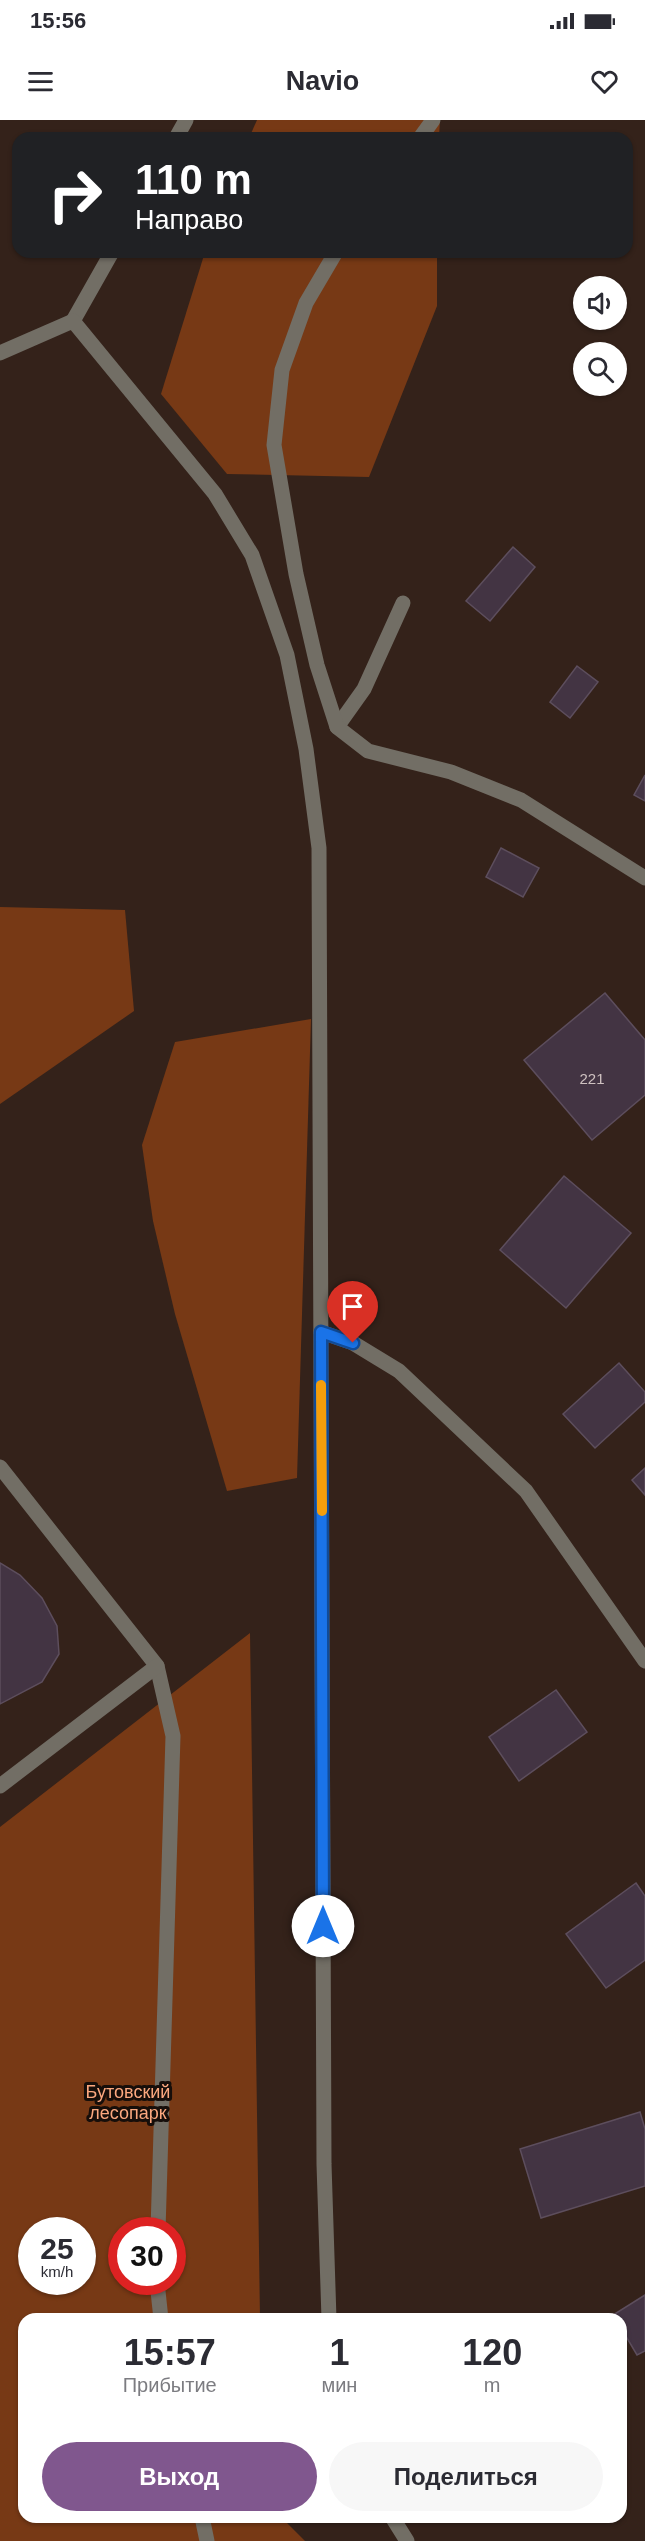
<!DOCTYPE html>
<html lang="ru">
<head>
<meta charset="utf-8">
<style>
	:root { --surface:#fff; --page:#f7f7f7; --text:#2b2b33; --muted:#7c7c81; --accent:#80578e }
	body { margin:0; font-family:Helvetica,sans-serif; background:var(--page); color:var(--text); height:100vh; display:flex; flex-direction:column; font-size:22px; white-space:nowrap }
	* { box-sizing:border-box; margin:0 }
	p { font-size:20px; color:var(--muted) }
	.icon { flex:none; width:33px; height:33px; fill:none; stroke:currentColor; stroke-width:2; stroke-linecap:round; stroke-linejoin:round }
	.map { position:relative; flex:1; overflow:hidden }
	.details { position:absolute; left:18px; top:2193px; width:609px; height:210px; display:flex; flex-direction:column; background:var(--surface); border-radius:18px; box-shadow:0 2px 4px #0004 }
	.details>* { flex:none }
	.hud { position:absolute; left:12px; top:12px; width:621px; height:126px; border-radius:18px; box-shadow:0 2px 4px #0004; background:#202124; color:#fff; overflow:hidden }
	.tools { position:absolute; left:573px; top:156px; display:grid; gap:12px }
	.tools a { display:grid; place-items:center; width:54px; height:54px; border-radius:50%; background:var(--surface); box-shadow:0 2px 4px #0004; font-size:30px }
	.speed { position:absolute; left:18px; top:2097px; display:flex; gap:12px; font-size:30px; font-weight:700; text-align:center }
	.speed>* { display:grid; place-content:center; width:78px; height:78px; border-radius:50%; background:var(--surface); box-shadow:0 2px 4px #0004; line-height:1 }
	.speed small { font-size:15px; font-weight:400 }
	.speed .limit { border:9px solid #d22; background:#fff; color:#111 }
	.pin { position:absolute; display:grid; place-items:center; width:51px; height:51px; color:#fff; margin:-62px -26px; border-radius:50% 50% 50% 0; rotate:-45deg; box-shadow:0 0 6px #0007 }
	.pin .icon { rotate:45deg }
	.me { position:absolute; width:66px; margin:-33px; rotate:0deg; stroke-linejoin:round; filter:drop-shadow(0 0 4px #0008) }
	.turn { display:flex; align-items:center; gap:21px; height:126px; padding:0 24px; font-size:27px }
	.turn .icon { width:78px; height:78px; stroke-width:2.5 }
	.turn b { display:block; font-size:42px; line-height:51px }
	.eta { display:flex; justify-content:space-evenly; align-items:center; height:102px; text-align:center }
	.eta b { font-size:36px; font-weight:700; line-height:42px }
	.primary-button { display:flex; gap:12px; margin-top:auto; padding:12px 24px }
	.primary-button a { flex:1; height:69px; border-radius:36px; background:var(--accent); color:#fff; font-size:24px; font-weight:700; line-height:69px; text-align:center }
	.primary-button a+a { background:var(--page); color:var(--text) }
	.status { display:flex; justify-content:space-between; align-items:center; height:42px; padding:0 30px; background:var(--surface); direction:ltr }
	.status svg { height:16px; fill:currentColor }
	header { display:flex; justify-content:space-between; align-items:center; height:78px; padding:0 24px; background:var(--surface); font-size:27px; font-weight:700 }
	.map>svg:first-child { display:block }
	.green { fill:#773915; fill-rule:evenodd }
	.building { fill:#433443; stroke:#5d4e5d; stroke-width:1.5 }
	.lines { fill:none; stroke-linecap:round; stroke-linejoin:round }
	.service { stroke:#726e65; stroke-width:15 }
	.minor { stroke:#726e65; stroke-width:15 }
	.route-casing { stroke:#114b97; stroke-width:15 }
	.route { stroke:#1a73e8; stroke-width:10 }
	.slow { stroke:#f59e0b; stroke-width:10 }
	.labels { text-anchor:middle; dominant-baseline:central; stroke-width:6; stroke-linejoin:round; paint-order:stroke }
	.number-label { font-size:15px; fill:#cec1c0 }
	.park-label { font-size:18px; fill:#fca87f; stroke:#160e0a }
</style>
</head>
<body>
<div class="status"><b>15:56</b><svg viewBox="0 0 49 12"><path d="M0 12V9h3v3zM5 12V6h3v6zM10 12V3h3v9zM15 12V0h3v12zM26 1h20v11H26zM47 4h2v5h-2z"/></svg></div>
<header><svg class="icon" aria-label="menu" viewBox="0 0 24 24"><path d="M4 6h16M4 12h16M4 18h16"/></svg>Navio<svg class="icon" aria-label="heart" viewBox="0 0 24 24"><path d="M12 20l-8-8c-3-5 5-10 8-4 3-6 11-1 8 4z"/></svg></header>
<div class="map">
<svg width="645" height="2421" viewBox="0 0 645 2421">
	<rect width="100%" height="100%" fill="#34221a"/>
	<!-- green -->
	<g class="green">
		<path d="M257 0H440L439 18H249Z"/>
		<path d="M205 132H437V186L369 357 227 354 161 274Z"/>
		<path d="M0 787 125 790 134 891 0 984Z"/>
		<path d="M311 899 297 1358 227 1371 175 1194 153 1101 142 1025 175 922Z"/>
		<path d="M250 1513 260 2199H24V2397H281L305 2421H0V1707ZM32 2110H82V2162H32ZM122 2110H172V2162H122Z"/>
	</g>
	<!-- building -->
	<g class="building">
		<path d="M513 427 535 447 490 501 466 481Z"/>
		<path d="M577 546 598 562 570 598 550 582Z"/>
		<path d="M645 655V681L634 675Z"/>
		<path d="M501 728 539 748 523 777 486 757Z"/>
		<path d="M605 873 645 920V975L592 1020 524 940Z"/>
		<path d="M564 1056 631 1113 566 1188 500 1130Z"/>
		<path d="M619 1243 645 1272V1282L595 1328 563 1294Z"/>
		<path d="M645 1348V1375L632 1360Z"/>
		<path d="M0 1443 20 1455 42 1478 57 1506 59 1534 42 1562 0 1584Z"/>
		<path d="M556 1570 587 1612 519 1661 489 1617Z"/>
		<path d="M636 1763 645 1776V1840L606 1868 566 1814Z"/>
		<path d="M640 1992 645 2009V2066L541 2098 520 2029Z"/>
		<path d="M645 2175V2231L637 2235 621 2208V2199H615L613 2195Z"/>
	</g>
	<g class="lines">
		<!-- service -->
		<g class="service">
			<path d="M176 18 186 0"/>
			<path d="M73 201 112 132"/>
			<path d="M337 607 364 569 403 483"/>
			<path d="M0 1347 157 1546 173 1616 158 2110"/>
			<path d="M0 1666 157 1546"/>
			<path d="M157 2162 161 2199"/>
			<path d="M202 2397 207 2421"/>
		</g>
		<!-- minor -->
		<g class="minor">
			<path d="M420 18 433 0"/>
			<path d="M336 132 306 183 282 250 274 325 296 454 317 545 337 607 368 631 451 652 521 680 645 758"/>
			<path d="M0 233 73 201 215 374 252 435 287 535 306 629 319 728 324 2044 329 2199"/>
			<path d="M321 1212 353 1223 399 1251 526 1371 645 1541"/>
			<path d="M392 2397 407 2421"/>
		</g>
	</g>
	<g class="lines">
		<defs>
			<path id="route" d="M323 1806 321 1212 353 1223"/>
		</defs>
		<!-- route casing -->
		<use href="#route" class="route-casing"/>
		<!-- route -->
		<use href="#route" class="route"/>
		<!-- slow -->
		<path class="slow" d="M321 1265 322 1391"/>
	</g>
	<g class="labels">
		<!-- number labels -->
		<g class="number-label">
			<text x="592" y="958">221</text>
		</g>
		<!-- park labels -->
		<g class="park-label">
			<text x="128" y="1972">Бутовский<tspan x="128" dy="21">лесопарк</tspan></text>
		</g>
	</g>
</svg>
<div class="tools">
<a><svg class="icon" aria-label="sound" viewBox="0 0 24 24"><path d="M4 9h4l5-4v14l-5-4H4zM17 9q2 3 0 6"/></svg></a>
<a><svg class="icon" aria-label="search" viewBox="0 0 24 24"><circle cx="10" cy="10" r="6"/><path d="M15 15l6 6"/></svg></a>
</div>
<div class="speed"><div>25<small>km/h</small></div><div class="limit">30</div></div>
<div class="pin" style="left:353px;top:1223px;background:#d93025"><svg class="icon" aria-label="arrive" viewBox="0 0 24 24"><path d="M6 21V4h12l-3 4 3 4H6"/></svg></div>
<svg class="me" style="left:323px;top:1806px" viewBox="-20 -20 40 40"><circle r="19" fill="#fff"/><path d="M0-13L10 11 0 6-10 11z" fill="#1a73e8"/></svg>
<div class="hud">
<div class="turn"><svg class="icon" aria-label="right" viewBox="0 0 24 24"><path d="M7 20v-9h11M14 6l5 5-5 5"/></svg><div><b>110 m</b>Направо</div></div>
</div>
<section class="details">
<div class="eta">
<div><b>15:57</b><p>Прибытие</p></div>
<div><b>1</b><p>мин</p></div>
<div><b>120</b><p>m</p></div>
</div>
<div class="primary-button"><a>Выход</a><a>Поделиться</a></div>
</section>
</div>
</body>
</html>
